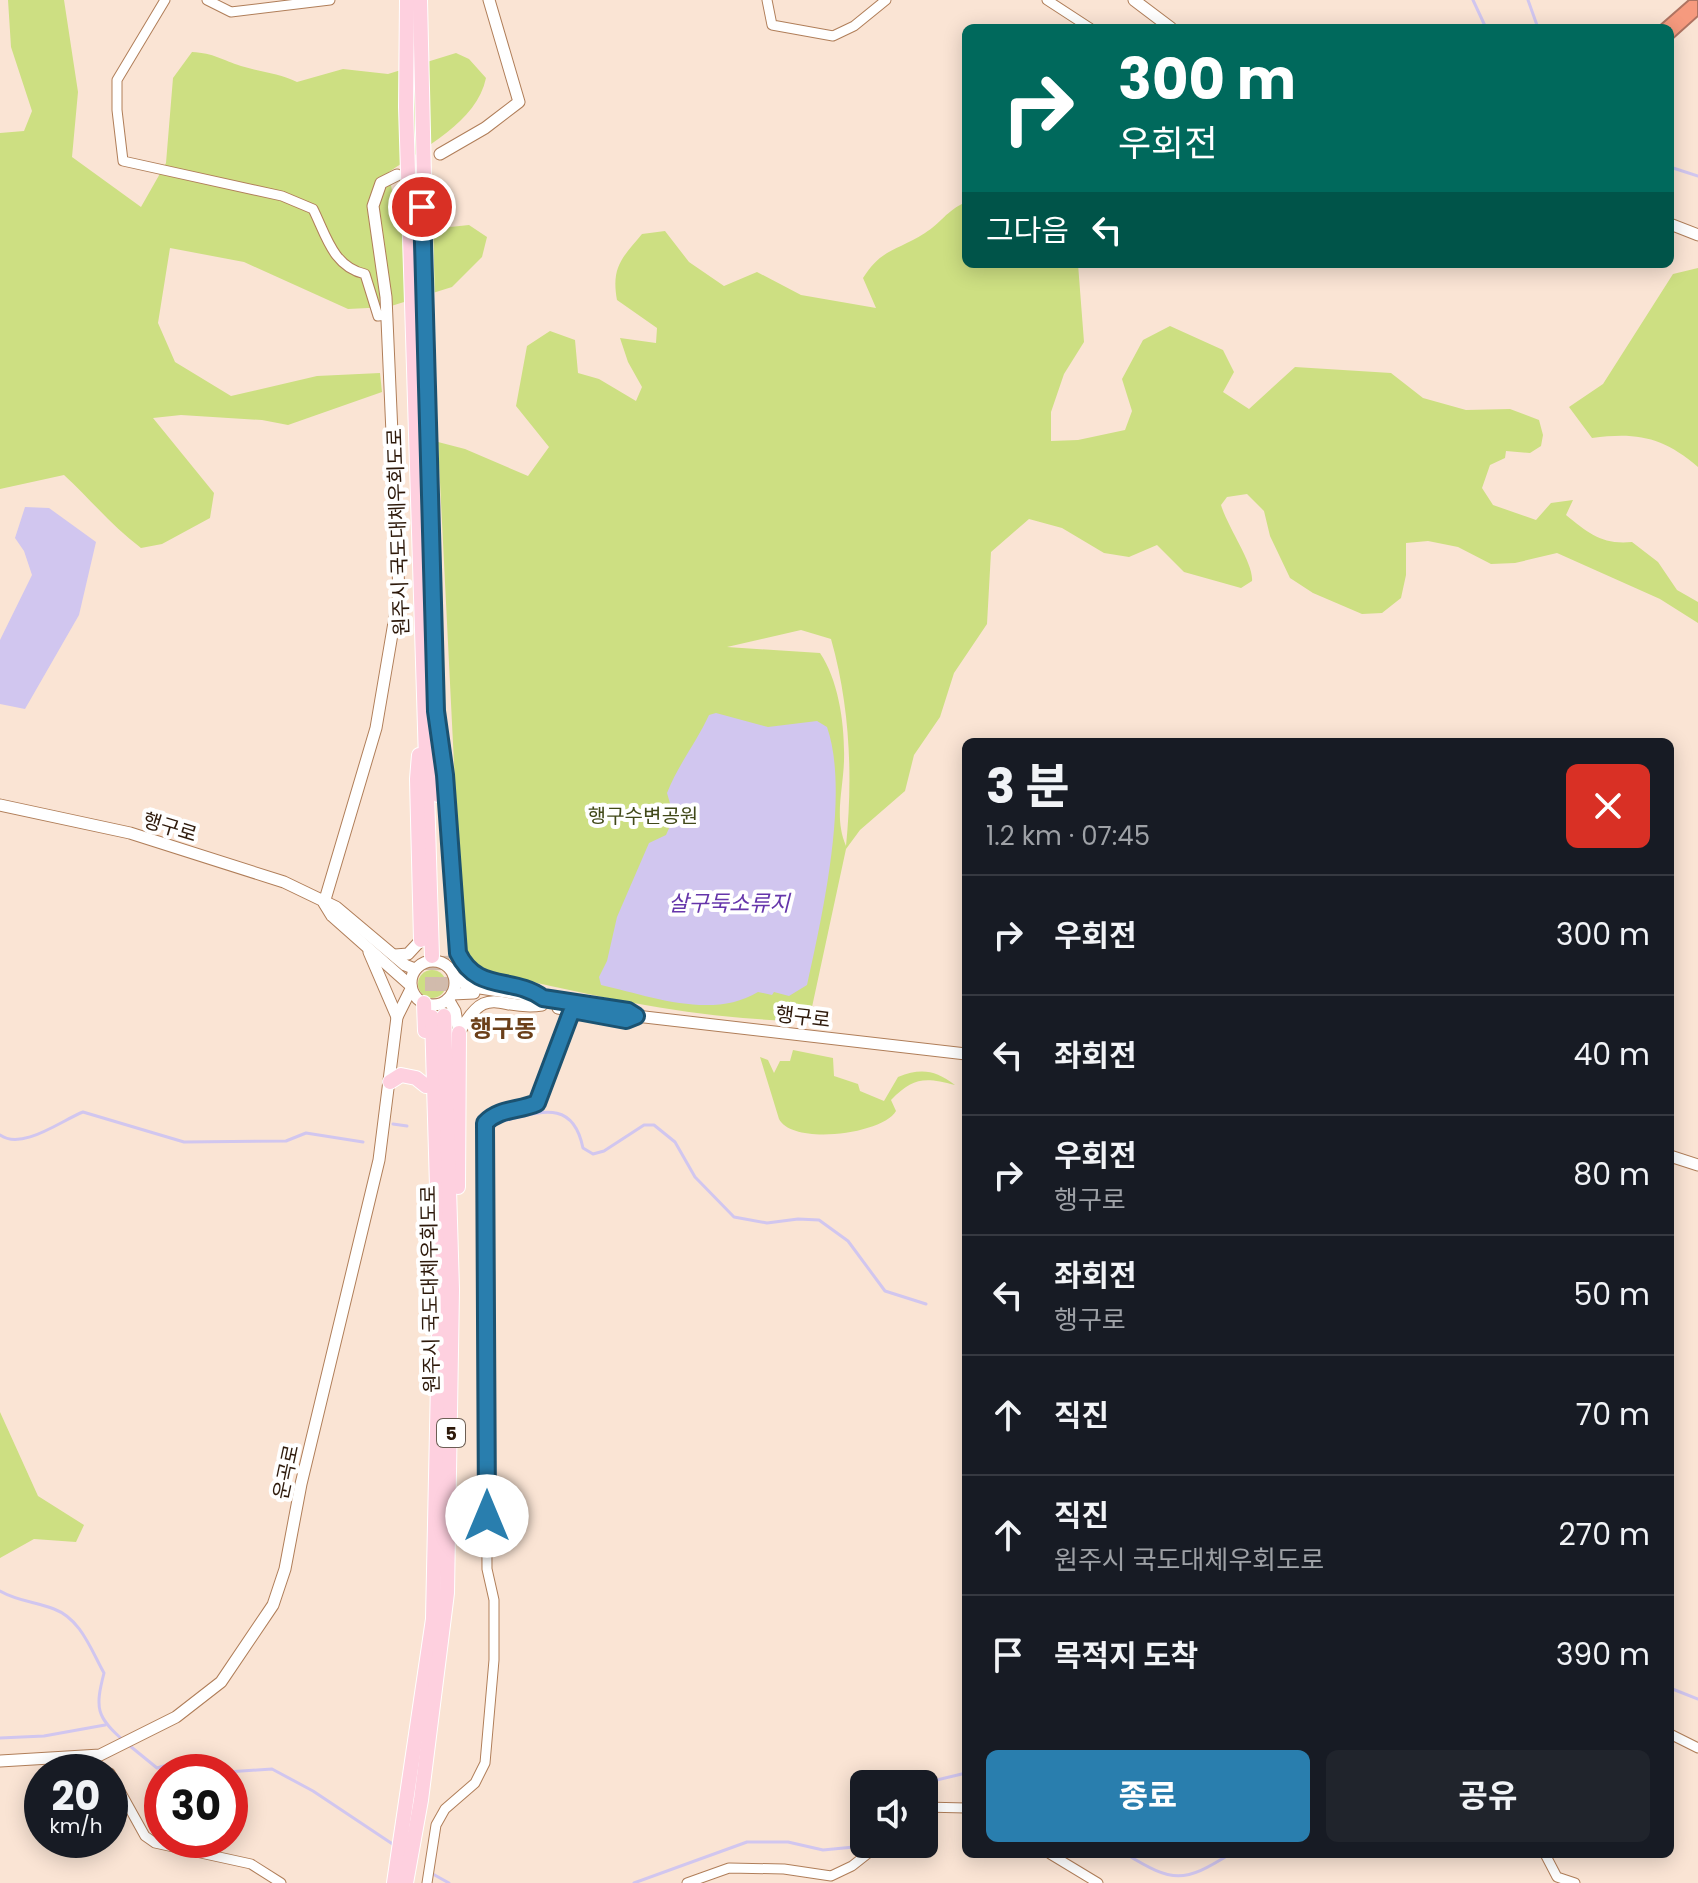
<!DOCTYPE html>
<html lang="ko">
<head>
<meta charset="utf-8">
<style>
	:root { --surface:#171b24; --page:#20242c; --text:#f1f3f6; --muted:#9ea1a6; --line:#363941; --accent:#297eae }
	body { margin:0; font-family:Poppins,"Noto Sans KR",sans-serif; background:var(--page); color:var(--text); height:100vh; display:flex; flex-direction:column; font-size:30px; white-space:nowrap }
	* { box-sizing:border-box; margin:0 }
	p { font-size:26px; color:var(--muted) }
	.icon { flex:none; width:44px; height:44px; fill:none; stroke:currentColor; stroke-width:2; stroke-linecap:round; stroke-linejoin:round }
	.map { position:relative; flex:1; overflow:hidden }
	.sheet { position:absolute; left:962px; top:738px; width:712px; height:1120px; display:flex; flex-direction:column; background:var(--surface); border-radius:12px; box-shadow:0 4px 20px #0003 }
	.sheet>* { flex:none }
	.hud { position:absolute; left:962px; top:24px; width:712px; height:244px; border-radius:12px; box-shadow:0 4px 20px #0003; background:#00695c; color:#fff; overflow:hidden }
	.buttons { position:absolute; left:850px; top:1770px; display:grid; gap:16px }
	.buttons a { display:grid; place-items:center; width:88px; height:88px; border-radius:12px; background:var(--surface); box-shadow:0 4px 20px #0003; font-size:40px }
	.speed { position:absolute; left:24px; top:1754px; display:flex; gap:16px; font-size:40px; font-weight:700; text-align:center }
	.speed>* { display:grid; place-content:center; width:104px; height:104px; border-radius:50%; background:var(--surface); box-shadow:0 4px 20px #0003; line-height:1 }
	.speed small { font-size:20px; font-weight:400 }
	.speed .limit { border:12px solid #d22; background:#fff; color:#111 }
	.pin { position:absolute; display:grid; place-items:center; width:68px; height:68px; color:#fff; margin:-34px; border:4px solid #fff; border-radius:50%; box-shadow:0 2px 8px #0007 }
	.me { position:absolute; width:88px; margin:-44px; rotate:0deg; stroke-linejoin:round; filter:drop-shadow(0 0 6px #0008) }
	.turn { display:flex; align-items:center; gap:28px; height:168px; padding:0 24px; font-size:36px }
	.turn .icon { width:104px; height:104px; stroke-width:2.5 }
	.turn b { display:block; font-size:56px; line-height:68px }
	.then { display:flex; align-items:center; height:76px; padding:0 24px; background:#0003; gap:16px; font-size:30px }
	.round { display:grid; place-items:center; flex:none; width:84px; height:84px; border-radius:12px; background:var(--page) }
	.summary { display:flex; align-items:center; justify-content:space-between; height:136px; padding:0 24px }
	h1 { font-size:48px; font-weight:700; line-height:60px }
	.action { display:flex; gap:16px; margin-top:auto; padding:16px 24px }
	.action a { flex:1; height:92px; border-radius:12px; background:var(--accent); color:#fff; font-size:32px; font-weight:700; line-height:92px; text-align:center }
	.action a+a { background:var(--page); color:var(--text) }
	ul { padding:0; list-style:none }
	li { display:flex; align-items:center; gap:24px; height:120px; padding:0 24px; border-top:2px solid var(--line) }
	li div { flex:1 }
	li b { display:block; font-size:30px }
	li em { font-style:normal }
	.map>svg:first-child { display:block }
	.green { fill:#cddf82; fill-rule:evenodd }
	.water { fill:#d1c6ef }
	.lines { fill:none; stroke-linecap:round; stroke-linejoin:round }
	.stream { stroke:#d1c6ef; stroke-width:3 }
	.building { fill:#f69a7e; stroke:#af7462; stroke-width:2 }
	.trunk-tunnel { stroke:#d1bbac; stroke-width:14; stroke-dasharray:14 7; stroke-linecap:butt }
	.minor-casing { stroke:#b07e59; stroke-width:11 }
	.tertiary-casing { stroke:#b07e59; stroke-width:13 }
	.trunk-casing { stroke:#fff; stroke-width:16 }
	.minor { stroke:#fff; stroke-width:9 }
	.tertiary { stroke:#fff; stroke-width:11 }
	.trunk { stroke:#fed0df; stroke-width:14 }
	.route-casing { stroke:#1b5271; stroke-width:20 }
	.route { stroke:#297eae; stroke-width:14 }
	.labels { text-anchor:middle; dominant-baseline:central; stroke-width:8; stroke-linejoin:round; paint-order:stroke }
	.shield { fill:#fff; stroke:#6c5e54; stroke-width:2 }
	.shield-label { font-size:18px; font-weight:bold; fill:#2d190a }
	.street-label { font-size:20px; fill:#2d190a; stroke:#fff }
	.park-label { font-size:20px; fill:#414919; stroke:#fff }
	.water-label { font-size:22px; font-style:italic; fill:#6535aa; stroke:#fff }
	.quarter-label { font-size:24px; font-weight:bold; fill:#6b3f19; stroke:#fff }
</style>
</head>
<body>
<div class="map">
<svg width="1698" height="1883" viewBox="0 0 1698 1883">
	<rect width="100%" height="100%" fill="#fae4d4"/>
	<!-- green -->
	<g class="green">
		<path d="M8 0H64L78 92 72 157 141 207 166 163 173 78 192 52C214 53 222 60 241 66 260 72 280 73 297 82L343 69 388 74 456 53 469 59 486 78C477 122 423 148 389 172L395 210 450 227 469 225 487 237 482 257 452 287 388 307 348 309 244 262 170 248 158 323 175 362 231 396 317 376 380 373 382 392 288 425 262 420 181 415 153 418 214 493 210 518 162 544 141 548C112 526 90 499 64 475L0 489V133L24 131 32 111 11 47Z"/>
		<path d="M966 202V264H1078L1084 342 1064 374 1051 412V441L1078 440 1125 430 1132 411 1122 379 1143 340 1170 326 1223 350 1234 372 1223 392 1249 409 1295 367 1391 373 1423 398 1466 410 1510 409 1539 420 1543 435 1541 446 1530 453 1506 451 1505 458 1490 465 1482 488 1493 505 1536 520 1551 503 1573 500 1566 515C1588 533 1602 545 1632 542L1658 562 1677 590 1698 602V623L1660 599 1557 553 1515 563 1491 564 1458 547 1428 541 1406 543V575L1401 598 1382 613 1362 614 1313 593 1290 578 1270 536 1264 511 1247 494 1227 497 1221 505C1228 528 1254 564 1252 581L1241 588 1184 572 1157 545 1129 557 1104 553 1062 528 1029 519 991 552 987 624 954 673 940 717 914 755 905 791 860 830 846 849 809 1021C714 1021 616 1001 524 980 510 977 488 976 477 967 459 953 463 925 461 904L438 442 465 449 528 476 549 447 516 406 527 346 550 331 575 340 578 373 599 379 636 401 642 387 628 362 620 338 656 343 657 328 617 300C611 267 622 258 642 234L665 231 689 262 724 286 757 272 801 295 876 308 863 278C882 248 897 251 925 233 941 223 946 211 966 202ZM801 630 831 639C850 706 853 777 846 846 834 818 843 791 844 761 845 726 839 681 820 653L727 647Z"/>
		<path d="M1698 268V467C1663 437 1637 432 1592 438L1569 407 1603 384 1673 274Z"/>
		<circle cx="432" cy="984" r="14"/>
		<path d="M793 1050 833 1058 834 1076 858 1084 860 1091 884 1101 898 1077C921 1068 935 1070 955 1085 925 1077 913 1077 891 1100L896 1111C883 1134 793 1146 779 1119L760 1057 768 1060 774 1073 780 1061H790Z"/>
		<path d="M0 1412 38 1496 84 1525 76 1542 34 1539 0 1558Z"/>
	</g>
	<!-- water -->
	<g class="water">
		<path d="M25 507 49 508 96 542 79 615 25 709 0 704V640L32 575 24 551 15 538Z"/>
		<path d="M716 713 768 727 817 721 827 727C850 793 822 917 807 985L789 996 774 992 772 995 758 992C712 1020 650 996 601 985L599 977 607 961 617 917 649 843 666 835 674 817 667 793C678 765 696 743 709 715Z"/>
	</g>
	<g class="lines">
		<!-- stream -->
		<g class="stream">
			<path d="M1473 0 1486 28"/>
			<path d="M1528 0 1538 28"/>
			<path d="M1670 167 1698 176"/>
			<path d="M494 1123C534 1115 572 1094 583 1148L593 1154 604 1151 644 1125H654L675 1142 695 1177 734 1217 767 1223 798 1219 819 1220 848 1241 885 1291 926 1304"/>
			<path d="M393 1124 407 1126"/>
			<path d="M0 1135C22 1151 62 1120 83 1112L184 1142 286 1141 306 1133 363 1142"/>
			<path d="M0 1591C17 1601 36 1602 54 1609 81 1619 91 1650 104 1673 95 1708 96 1717 124 1741"/>
			<path d="M1670 1688 1698 1699"/>
			<path d="M0 1738 44 1736 105 1725"/>
			<path d="M130 1746 157 1768 184 1760 227 1772 272 1769 313 1791 394 1845"/>
			<path d="M920 1784 966 1773"/>
			<path d="M1126 1854C1173 1883 1184 1883 1230 1854"/>
			<path d="M431 1873 449 1883"/>
			<path d="M634 1883 747 1842H788L823 1850 854 1847 864 1840"/>
		</g>
	</g>
	<!-- building -->
	<path class="building" d="M1689 0H1698V16L1670 41V28H1657Z"/>
	<g class="lines">
		<!-- trunk-tunnel -->
		<g class="trunk-tunnel">
			<path d="M432 956V1017"/>
			<path d="M442 956 444 1016"/>
		</g>
		<defs>
			<g id="minor">
				<path d="M165 0 117 80V110L123 161 282 196 313 209C326 235 333 267 365 274L378 316 387 315"/>
				<path d="M207 0 231 12 330 0"/>
				<path d="M767 0 772 25 833 36 854 26 886 0"/>
				<path d="M1047 0 1090 28"/>
				<path d="M1670 1734 1698 1748"/>
				<path d="M110 1773 145 1836 155 1843 251 1864 281 1883"/>
				<path d="M924 1807 966 1808"/>
				<path d="M1050 1854 1098 1883"/>
				<path d="M1545 1854 1557 1877 1575 1883"/>
				<path d="M427 1883 436 1825 445 1809 475 1783 485 1763 494 1660V1600L487 1569 485 1123C498 1108 519 1111 537 1103L572 1010"/>
				<path d="M687 1883 729 1868 784 1869 831 1876 852 1866 880 1844"/>
			</g>
			<g id="tertiary">
				<path d="M1134 0 1171 28"/>
				<path d="M440 154 485 128 519 102 489 0"/>
				<path d="M397 175 381 183 373 206 386 297 399 593 376 728 324 903 332 916 411 986"/>
				<path d="M1670 224 1698 235"/>
				<path d="M0 805 130 833 284 882 336 907 405 965 415 969"/>
				<path d="M369 952 397 1017"/>
				<path d="M395 955 408 954 421 940"/>
				<circle cx="433" cy="983" r="22"/>
				<path d="M454 976 467 986 628 1011 636 1016 966 1054"/>
				<path d="M452 994 474 993"/>
				<path d="M448 999 455 1011 459 1033"/>
				<path d="M558 1008 626 1020 636 1016"/>
				<path d="M459 1033C488 980 498 1012 542 1005"/>
				<path d="M1670 1156 1698 1165"/>
				<path d="M0 1761 100 1755 176 1717 221 1682 273 1605 285 1569 301 1484 379 1160 397 1017 411 989"/>
			</g>
			<g id="trunk">
				<path d="M407 0 406 107 432 956"/>
				<path d="M420 0 438 795"/>
				<path d="M419 755 417 779 421 940"/>
				<path d="M446 783 458 953C478 993 513 976 543 998"/>
				<path d="M424 1003 425 1031"/>
				<path d="M390 1082 401 1075 416 1078 426 1086"/>
				<path d="M458 1187 459 1033"/>
				<path d="M394 1883 433 1619 440 1288 432 1017"/>
				<path d="M406 1883 421 1800 447 1593 452 1290 444 1016"/>
			</g>
		</defs>
		<!-- minor casing -->
		<use href="#minor" class="minor-casing"/>
		<!-- tertiary casing -->
		<use href="#tertiary" class="tertiary-casing"/>
		<!-- trunk casing -->
		<use href="#trunk" class="trunk-casing"/>
		<!-- minor -->
		<use href="#minor" class="minor"/>
		<!-- tertiary -->
		<use href="#tertiary" class="tertiary"/>
		<!-- trunk -->
		<use href="#trunk" class="trunk"/>
	</g>
	<g class="lines">
		<defs>
			<path id="route" d="M422 207 436 711 445 775 458 953C477 993 513 976 543 998L628 1011 636 1016 626 1020 572 1010 537 1103C519 1111 499 1108 485 1123L487 1516"/>
		</defs>
		<!-- route casing -->
		<use href="#route" class="route-casing"/>
		<!-- route -->
		<use href="#route" class="route"/>
	</g>
	<g class="labels">
		<!-- shield labels -->
		<rect class="shield" x="437" y="1419" width="28" height="28" rx="6"/>
		<g class="shield-label">
			<text x="451" y="1433">5</text>
		</g>
		<!-- street labels -->
		<g class="street-label">
			<text transform="translate(398 532) rotate(-92)">원주시 국도대체우회도로</text>
			<text transform="translate(170 827) rotate(17)">행구로</text>
			<text transform="translate(803 1017) rotate(7)">행구로</text>
			<text transform="translate(430 1289) rotate(-91)">원주시 국도대체우회도로</text>
			<text transform="translate(286 1472) rotate(-78)">운곡로</text>
		</g>
		<!-- park labels -->
		<g class="park-label">
			<text x="643" y="816">행구수변공원</text>
		</g>
		<!-- water labels -->
		<g class="water-label">
			<text x="729" y="903">살구둑소류지</text>
		</g>
		<!-- quarter labels -->
		<g class="quarter-label">
			<text x="503" y="1028">행구동</text>
		</g>
	</g>
</svg>
<div class="buttons">
<a><svg class="icon" aria-label="sound" viewBox="0 0 24 24"><path d="M4 9h4l5-4v14l-5-4H4zM17 9q2 3 0 6"/></svg></a>
</div>
<div class="speed"><div>20<small>km/h</small></div><div class="limit">30</div></div>
<div class="pin" style="left:422px;top:207px;background:#d93025"><svg class="icon" aria-label="arrive" viewBox="0 0 24 24"><path d="M6 21V4h12l-3 4 3 4H6"/></svg></div>
<svg class="me" style="left:487px;top:1516px" viewBox="-20 -20 40 40"><circle r="19" fill="#fff"/><path d="M0-13L10 11 0 6-10 11z" fill="#297eae"/></svg>
<div class="hud">
<div class="turn"><svg class="icon" aria-label="right" viewBox="0 0 24 24"><path d="M7 20v-9h11M14 6l5 5-5 5"/></svg><div><b>300 m</b>우회전</div></div>
<div class="then">그다음<svg class="icon" aria-label="left" viewBox="0 0 24 24"><path d="M17 20v-9H6M10 6l-5 5 5 5"/></svg></div>
</div>
<section class="sheet">
<div class="summary"><div><h1>3 분</h1><p>1.2 km · 07:45</p></div><a class="round" style="background:#d93025;color:#fff"><svg class="icon" aria-label="close" viewBox="0 0 24 24"><path d="M6 6l12 12M18 6L6 18"/></svg></a></div>
<ul>
<li><svg class="icon" aria-label="right" viewBox="0 0 24 24"><path d="M7 20v-9h11M14 6l5 5-5 5"/></svg><div><b>우회전</b></div><em>300 m</em></li>
<li><svg class="icon" aria-label="left" viewBox="0 0 24 24"><path d="M17 20v-9H6M10 6l-5 5 5 5"/></svg><div><b>좌회전</b></div><em>40 m</em></li>
<li><svg class="icon" aria-label="right" viewBox="0 0 24 24"><path d="M7 20v-9h11M14 6l5 5-5 5"/></svg><div><b>우회전</b><p>행구로</p></div><em>80 m</em></li>
<li><svg class="icon" aria-label="left" viewBox="0 0 24 24"><path d="M17 20v-9H6M10 6l-5 5 5 5"/></svg><div><b>좌회전</b><p>행구로</p></div><em>50 m</em></li>
<li><svg class="icon" aria-label="ahead" viewBox="0 0 24 24"><path d="M12 20V5M6 11l6-6 6 6"/></svg><div><b>직진</b></div><em>70 m</em></li>
<li><svg class="icon" aria-label="ahead" viewBox="0 0 24 24"><path d="M12 20V5M6 11l6-6 6 6"/></svg><div><b>직진</b><p>원주시 국도대체우회도로</p></div><em>270 m</em></li>
<li><svg class="icon" aria-label="arrive" viewBox="0 0 24 24"><path d="M6 21V4h12l-3 4 3 4H6"/></svg><div><b>목적지 도착</b></div><em>390 m</em></li>
</ul>
<div class="action"><a>종료</a><a>공유</a></div>
</section>
</div>
</body>
</html>
